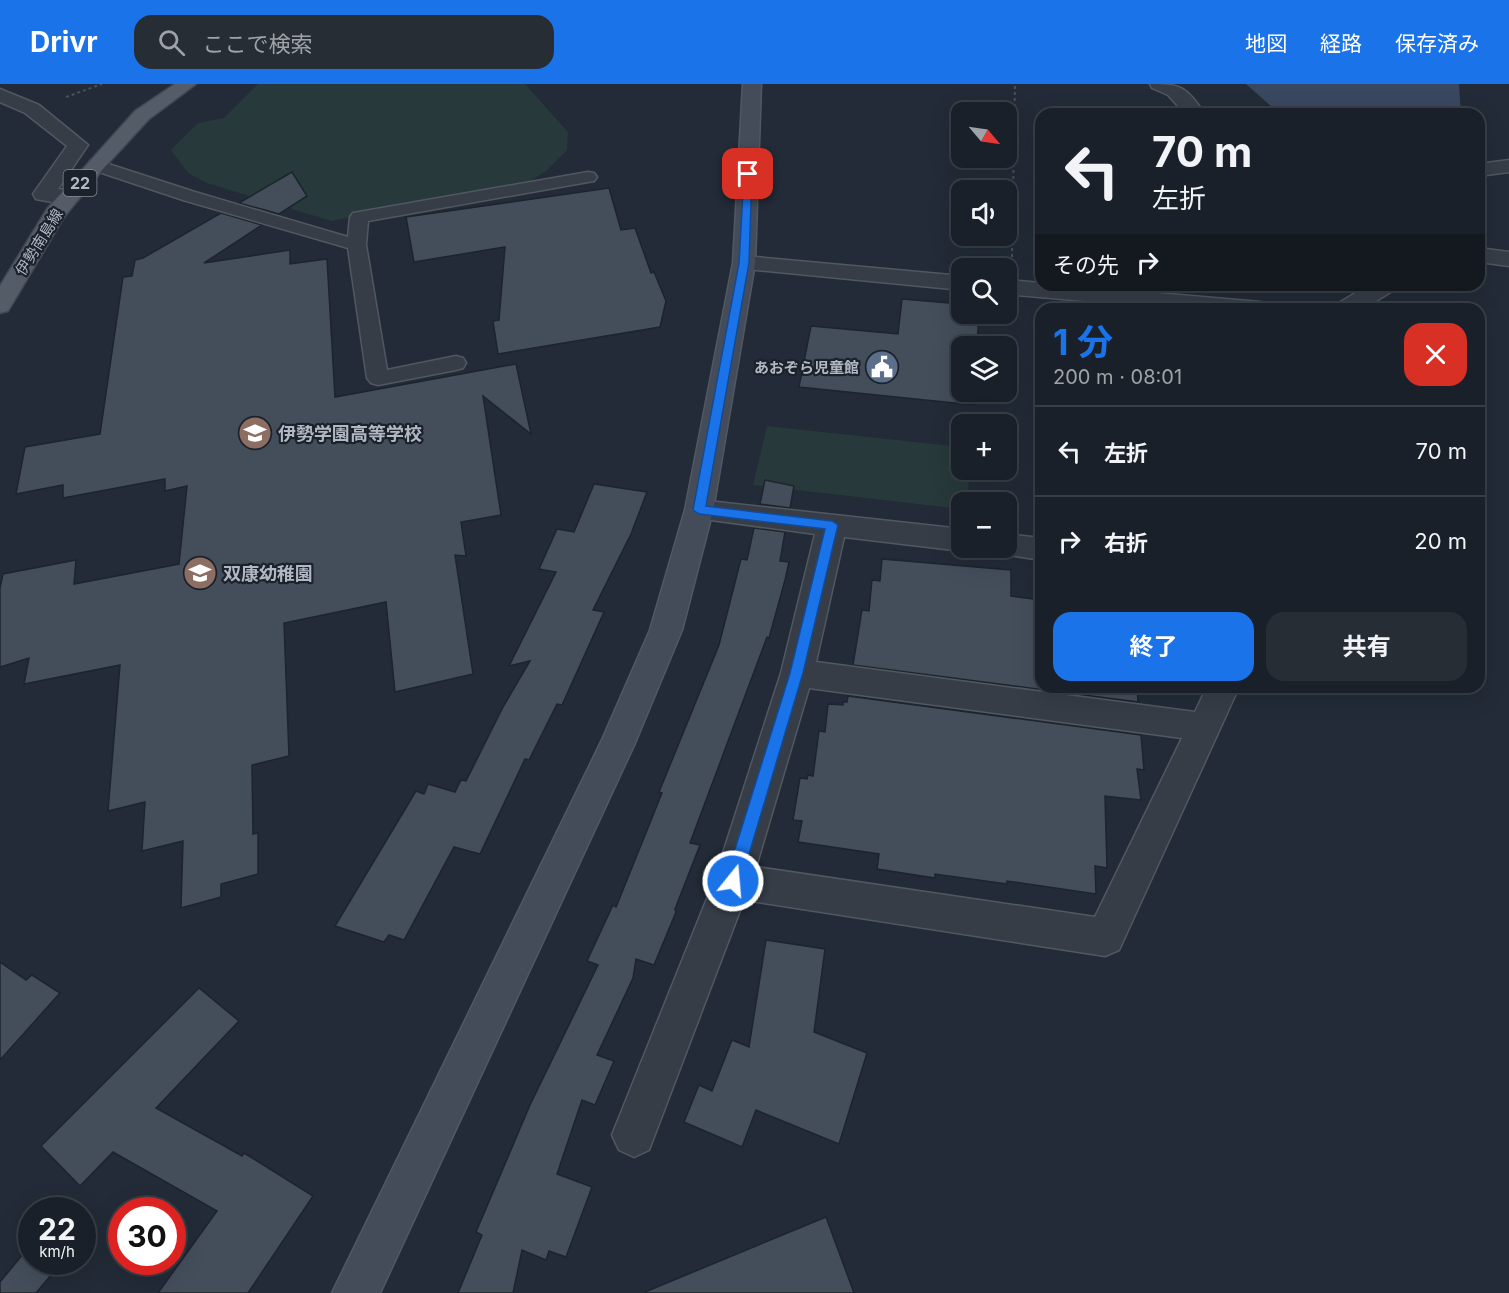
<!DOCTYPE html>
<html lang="ja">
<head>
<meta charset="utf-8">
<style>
	:root { --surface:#1a2029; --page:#272d35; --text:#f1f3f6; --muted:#9fa3a8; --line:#383e46; --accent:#1a73e8 }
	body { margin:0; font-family:Inter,"Noto Sans JP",sans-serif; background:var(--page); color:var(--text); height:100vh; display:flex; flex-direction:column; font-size:22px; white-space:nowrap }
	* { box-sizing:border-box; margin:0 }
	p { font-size:20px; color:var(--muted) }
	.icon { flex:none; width:33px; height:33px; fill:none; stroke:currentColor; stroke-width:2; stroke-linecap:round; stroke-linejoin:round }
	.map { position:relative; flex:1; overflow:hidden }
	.panel { position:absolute; left:1035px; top:219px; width:450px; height:390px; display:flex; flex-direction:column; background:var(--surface); border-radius:18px; box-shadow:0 6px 24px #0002,0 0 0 2px var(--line) }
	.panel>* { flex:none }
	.banner { position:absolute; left:1035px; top:24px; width:450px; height:183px; border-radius:18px; box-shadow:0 6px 24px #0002,0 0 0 2px var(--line); background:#1a2029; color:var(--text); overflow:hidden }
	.needle { width:39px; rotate:119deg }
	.controls { position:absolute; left:951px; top:18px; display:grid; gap:12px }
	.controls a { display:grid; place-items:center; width:66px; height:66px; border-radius:12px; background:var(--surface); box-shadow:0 6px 24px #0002,0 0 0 2px var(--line); font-size:30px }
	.speed { position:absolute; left:18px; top:1113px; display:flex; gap:12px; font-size:30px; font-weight:700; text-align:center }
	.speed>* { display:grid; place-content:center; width:78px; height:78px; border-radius:50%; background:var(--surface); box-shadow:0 6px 24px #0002,0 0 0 2px var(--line); line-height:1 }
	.speed small { font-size:15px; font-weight:400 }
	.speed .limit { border:9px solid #d22; background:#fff; color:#111 }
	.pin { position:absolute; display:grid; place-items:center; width:51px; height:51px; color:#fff; margin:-26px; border-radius:12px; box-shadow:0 3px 9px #0006 }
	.me { position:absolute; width:66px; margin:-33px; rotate:17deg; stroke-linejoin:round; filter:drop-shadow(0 0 4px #0008) }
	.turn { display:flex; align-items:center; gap:21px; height:126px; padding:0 18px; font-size:27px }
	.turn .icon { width:78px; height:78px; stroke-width:2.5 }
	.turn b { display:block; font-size:42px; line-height:51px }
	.then { display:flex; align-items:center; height:57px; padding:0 18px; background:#0003; gap:12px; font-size:22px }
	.round { display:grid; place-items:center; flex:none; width:63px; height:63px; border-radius:18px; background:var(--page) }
	.summary { display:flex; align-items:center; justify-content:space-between; height:102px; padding:0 18px }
	h1 { font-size:36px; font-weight:700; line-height:45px; color:var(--accent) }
	.action { display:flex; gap:12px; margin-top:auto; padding:12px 18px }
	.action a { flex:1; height:69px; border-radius:18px; background:var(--accent); color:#fff; font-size:24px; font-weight:700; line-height:69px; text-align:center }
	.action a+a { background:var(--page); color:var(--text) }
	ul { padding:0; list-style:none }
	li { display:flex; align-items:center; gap:18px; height:90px; padding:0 18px; border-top:2px solid var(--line) }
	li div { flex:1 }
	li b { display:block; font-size:22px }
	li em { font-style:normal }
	header { display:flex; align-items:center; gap:36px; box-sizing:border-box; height:84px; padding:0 30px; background:var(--accent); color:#fff }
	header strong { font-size:28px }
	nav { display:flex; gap:33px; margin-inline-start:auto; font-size:21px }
	.search { width:420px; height:54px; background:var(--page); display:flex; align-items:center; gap:15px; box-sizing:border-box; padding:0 21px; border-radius:18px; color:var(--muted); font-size:22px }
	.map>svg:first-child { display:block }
	.green { fill:#27393a }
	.water { fill:#39485f }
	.building { fill:#444e5b; stroke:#1d242e; stroke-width:1.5 }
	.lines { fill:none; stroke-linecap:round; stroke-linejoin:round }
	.lane-casing { stroke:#515862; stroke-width:3 }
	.street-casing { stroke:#515862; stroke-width:3 }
	.secondary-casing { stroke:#515862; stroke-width:3 }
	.primary-casing { stroke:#3f4651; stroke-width:3 }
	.path { stroke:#445457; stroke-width:2; stroke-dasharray:3 3; stroke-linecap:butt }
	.lane { fill:#363d47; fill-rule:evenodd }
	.street { fill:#363d47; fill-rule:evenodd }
	.secondary { fill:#444c5a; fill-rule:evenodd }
	.primary { fill:#545c67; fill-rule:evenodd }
	.route { fill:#1a73e8; stroke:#114b97; stroke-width:1.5 }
	.labels { text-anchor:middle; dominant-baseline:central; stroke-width:4.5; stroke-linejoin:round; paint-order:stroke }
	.far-street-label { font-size:15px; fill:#b1b8c4; stroke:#1b222c }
	.far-poi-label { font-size:15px; font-weight:bold; fill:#b1b8c4; stroke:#1b222c; text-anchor:end }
	.shield { fill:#1b222c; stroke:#848b96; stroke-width:1.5 }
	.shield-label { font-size:16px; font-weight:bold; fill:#b1b8c4 }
	.poi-label { font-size:18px; font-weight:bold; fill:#b1b8c4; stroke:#1b222c; text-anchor:start }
</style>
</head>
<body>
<header>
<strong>Drivr</strong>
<div class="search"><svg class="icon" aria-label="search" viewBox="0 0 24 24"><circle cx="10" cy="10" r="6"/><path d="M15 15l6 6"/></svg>ここで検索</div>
<nav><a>地図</a><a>経路</a><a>保存済み</a></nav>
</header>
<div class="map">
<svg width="1509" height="1209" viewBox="0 0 1509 1209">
	<rect width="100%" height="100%" fill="#222b37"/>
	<!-- green -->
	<g class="green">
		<path d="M258 0H525L568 48 567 66 546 87 527 99 331 137 207 99 188 89 171 66 198 39 224 34Z"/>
		<path d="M767 342 961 363 962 386H969L968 418H962L961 425 753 401Z"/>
	</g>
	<!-- water -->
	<path class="water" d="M1246 0H1459L1461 30H1280Z"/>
	<!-- building -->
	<g class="building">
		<path d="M292 88 307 112 279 130 239 119Z"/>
		<path d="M609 104 621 146 635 144 651 189 654 188 666 217 660 243 498 270 493 237 499 236 505 163 414 178 406 133Z"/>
		<path d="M221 129 262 141 204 179 290 166V180L327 175 335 313 516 280 531 350 483 312 501 431 461 438 466 472 455 471 473 590 395 608 386 518 284 539 289 672 252 681 253 750 258 749V790L221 800V813L181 824 183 757 142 767 145 718 108 727 120 581 24 600 29 574 0 583V504L3 490 76 476 74 500 179 480 187 402 165 407V395L63 414V401L16 410 25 363 100 350 123 193 132 192 135 176 143 174Z"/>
		<path d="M902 215 962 220V230H979L977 262H962V308H975L974 321 799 303 811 242 898 250Z"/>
		<path d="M765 396 794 402 790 424 760 420Z"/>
		<path d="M594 400 647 408 631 450 593 526 604 528 562 621 557 620 529 676 525 675 480 770 454 763 404 856 389 851 384 858 335 842 416 707 424 710 428 700 455 708 461 696 466 697 503 623 530 577 509 582 556 488 539 485 557 445 574 448Z"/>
		<path d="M754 444 785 448 780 477 789 478 785 496 769 554 767 553 690 759 700 761 675 825 676 828 654 881 636 875 633 894 597 971 614 977 595 1021 582 1016 557 1090 592 1103 566 1173 549 1167 546 1176 522 1166 513 1209H458L482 1151 476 1148 530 1021 598 881 587 877 613 821 616 823 662 709 659 708 719 561 741 475 747 476Z"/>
		<path d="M882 475 1011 486V512L1041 516V603H1137L1138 618 853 581 862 526 869 527 872 496 880 497Z"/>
		<path d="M848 612 1141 651 1144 686 1137 685 1141 716 1105 712 1107 784 1095 782 1096 810 1007 797V800L935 790V794L877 785 879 770 798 758 802 737 793 736 800 694 807 695 808 691 813 692 819 647 825 648 828 620 843 621V618H847Z"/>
		<path d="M766 856 825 865 814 948 867 969 839 1060 756 1026 742 1063 684 1038 699 1001 712 1007 732 956 749 963Z"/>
		<path d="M0 878 26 896 32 891 60 909 0 976Z"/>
		<path d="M199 904 239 937 156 1024 242 1072 244 1069 313 1112 248 1209H158L217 1127 113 1068 80 1102 41 1062Z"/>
		<path d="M826 1133 854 1209H645V1208Z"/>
		<path d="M32 1151V1178H62L36 1209H0V1198L28 1164 24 1160Z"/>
	</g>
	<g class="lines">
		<defs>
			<path id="lane" d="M96 76 195 108 348 153 350 133 353 129 359 128 588 88 594 89 597 93 594 97 588 98 368 137 366 161 387 286 456 272 463 274 466 279 463 284 456 286 378 301 371 299 367 294 348 164 183 116 90 85 88 81 90 77Z"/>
			<g id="street">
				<path d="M1150 0C1182 0 1186 3 1205 30H1185L1168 11 1152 4Z"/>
				<path d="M0 5 39 21 88 61 58 105 77 107 80 112 77 117C64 120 49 118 36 115L33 110 67 62 25 29 0 18Z"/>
				<path d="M1509 76V88L1479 92V80Z"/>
				<path d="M1479 164 1509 168V182L1479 178Z"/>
				<path d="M744 172 962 192V206L736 184 733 179 736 174Z"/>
				<path d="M1006 196 1041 199V201H1065L1260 218 1269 220 1272 225H1177L1006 210Z"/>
				<path d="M1369 201H1398L1394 206 1363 225H1334L1337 220Z"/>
				<path d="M699 416 962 445V464H973L962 467 844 453 816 578 1195 628 1207 603H1239L1119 866 1105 872 744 816 649 1066 634 1073 619 1066 612 1051 714 797 781 589 815 450 689 433 685 426 689 419ZM809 604 1182 654 1095 833 756 783Z"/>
				<path d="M1006 450 1041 454V476L996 469 993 464H1006Z"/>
			</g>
			<path id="secondary" d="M743 0H761L755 179 713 426 682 546 635 659 380 1209H332L601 658 650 546 685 426 733 179Z"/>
			<path id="primary" d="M175 0H196L149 35 103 85 64 133 8 227 0 229V202L47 125 135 27Z"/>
		</defs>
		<!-- lane casing -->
		<use href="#lane" class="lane-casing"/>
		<!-- street casing -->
		<use href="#street" class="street-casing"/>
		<!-- secondary casing -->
		<use href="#secondary" class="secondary-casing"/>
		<!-- primary casing -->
		<use href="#primary" class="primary-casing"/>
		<!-- path -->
		<g class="path">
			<path d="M66 13 102 0"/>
			<path d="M1012 173 1015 0"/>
		</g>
		<!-- lane -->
		<use href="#lane" class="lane"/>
		<!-- street -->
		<use href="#street" class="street"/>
		<!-- secondary -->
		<use href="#secondary" class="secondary"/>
		<!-- primary -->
		<use href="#primary" class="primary"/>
	</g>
	<!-- route -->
	<path class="route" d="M748 87 752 90 749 179 706 422 832 437 838 441 803 589 741 797 739 802 733 804 728 802 725 797 790 589 825 445 699 430 693 426 739 179 744 90Z"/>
	<!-- icons -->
	<defs>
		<symbol id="civic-disc" viewBox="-11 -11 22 22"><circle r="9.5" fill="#5c6f8a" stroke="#1b222c"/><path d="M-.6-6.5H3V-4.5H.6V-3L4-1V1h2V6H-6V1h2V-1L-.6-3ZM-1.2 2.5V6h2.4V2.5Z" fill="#fff"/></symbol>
		<symbol id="school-disc" viewBox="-11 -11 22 22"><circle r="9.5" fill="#8d6e63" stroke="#1b222c"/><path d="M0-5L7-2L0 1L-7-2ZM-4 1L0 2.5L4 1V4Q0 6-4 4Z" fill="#fff"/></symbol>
	</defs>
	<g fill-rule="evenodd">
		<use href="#civic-disc" x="863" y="264" width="38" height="38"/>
		<use href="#school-disc" x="236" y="330" width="38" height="38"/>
		<use href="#school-disc" x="181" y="470" width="38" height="38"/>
	</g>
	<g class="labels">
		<!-- far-street labels -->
		<g class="far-street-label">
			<text transform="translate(39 158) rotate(-58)">伊勢南島線</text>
		</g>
		<!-- far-poi labels -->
		<g class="far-poi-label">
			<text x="859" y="283">あおぞら児童館</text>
		</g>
		<!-- shield labels -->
		<rect class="shield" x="63.5" y="86" width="33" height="26" rx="4.5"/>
		<g class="shield-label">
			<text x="80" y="99">22</text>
		</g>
		<!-- poi labels -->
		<g class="poi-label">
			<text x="278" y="349">伊勢学園高等学校</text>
			<text x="223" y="489">双康幼稚園</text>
		</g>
	</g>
</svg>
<div class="controls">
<a><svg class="needle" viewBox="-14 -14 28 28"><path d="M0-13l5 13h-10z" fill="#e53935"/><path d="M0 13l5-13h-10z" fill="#9fa3a8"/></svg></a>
<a><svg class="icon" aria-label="sound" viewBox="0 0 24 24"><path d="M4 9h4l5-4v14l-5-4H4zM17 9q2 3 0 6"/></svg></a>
<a><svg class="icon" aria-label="search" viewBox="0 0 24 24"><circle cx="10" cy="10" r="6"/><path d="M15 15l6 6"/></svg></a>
<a><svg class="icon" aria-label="layers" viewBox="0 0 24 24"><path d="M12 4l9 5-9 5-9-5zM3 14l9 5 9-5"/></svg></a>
<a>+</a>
<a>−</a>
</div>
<div class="speed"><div>22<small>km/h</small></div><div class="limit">30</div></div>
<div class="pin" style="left:748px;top:90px;background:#d93025"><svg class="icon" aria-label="arrive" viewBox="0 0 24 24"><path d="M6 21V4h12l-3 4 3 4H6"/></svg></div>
<svg class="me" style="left:733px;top:797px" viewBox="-20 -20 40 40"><circle r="17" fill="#1a73e8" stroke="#fff" stroke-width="3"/><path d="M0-11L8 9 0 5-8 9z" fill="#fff"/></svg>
<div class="banner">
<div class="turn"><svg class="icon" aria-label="left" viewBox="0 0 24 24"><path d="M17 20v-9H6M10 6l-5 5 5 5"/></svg><div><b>70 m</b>左折</div></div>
<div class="then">その先<svg class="icon" aria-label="right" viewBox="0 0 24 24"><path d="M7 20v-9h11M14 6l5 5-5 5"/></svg></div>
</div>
<section class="panel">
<div class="summary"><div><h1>1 分</h1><p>200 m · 08:01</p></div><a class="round" style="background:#d93025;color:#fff"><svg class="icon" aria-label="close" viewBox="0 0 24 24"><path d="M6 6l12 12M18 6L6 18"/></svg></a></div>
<ul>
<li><svg class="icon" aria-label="left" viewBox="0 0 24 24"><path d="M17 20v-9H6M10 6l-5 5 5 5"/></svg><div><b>左折</b></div><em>70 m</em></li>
<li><svg class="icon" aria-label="right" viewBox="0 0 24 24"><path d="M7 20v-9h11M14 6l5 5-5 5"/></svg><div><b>右折</b></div><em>20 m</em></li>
</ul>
<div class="action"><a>終了</a><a>共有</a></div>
</section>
</div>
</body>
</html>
